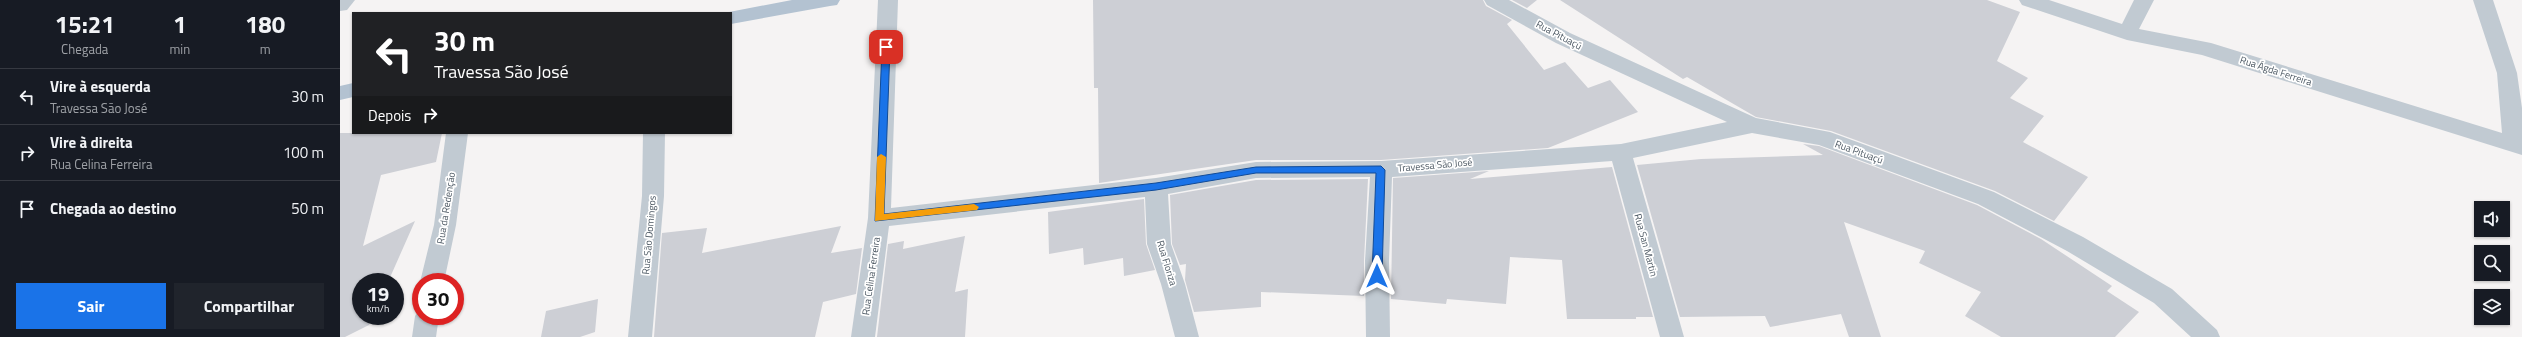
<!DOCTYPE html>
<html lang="pt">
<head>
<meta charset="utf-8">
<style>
	:root { --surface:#171b24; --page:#20242c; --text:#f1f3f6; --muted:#9ea1a6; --line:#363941; --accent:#1a73e8 }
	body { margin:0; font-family:"Titillium Web",sans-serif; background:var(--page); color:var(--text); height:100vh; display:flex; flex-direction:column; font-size:15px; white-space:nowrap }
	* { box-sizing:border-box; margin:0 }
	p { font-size:13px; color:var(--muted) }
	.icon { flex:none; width:22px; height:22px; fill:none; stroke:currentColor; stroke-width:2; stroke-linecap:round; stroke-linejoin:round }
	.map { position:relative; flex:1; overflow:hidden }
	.sheet { display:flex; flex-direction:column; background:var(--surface); width:340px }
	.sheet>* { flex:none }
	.guide { position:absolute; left:12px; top:12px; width:380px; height:122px; border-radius:0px; box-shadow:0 1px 3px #0004; background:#202124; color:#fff; overflow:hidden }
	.tools { position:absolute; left:2134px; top:201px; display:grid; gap:8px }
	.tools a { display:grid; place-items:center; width:36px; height:36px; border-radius:0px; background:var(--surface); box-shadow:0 1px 3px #0004; font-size:20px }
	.speed { position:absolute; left:12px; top:273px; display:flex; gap:8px; font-size:20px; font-weight:700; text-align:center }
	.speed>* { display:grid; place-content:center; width:52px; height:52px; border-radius:50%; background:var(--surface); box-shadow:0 1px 3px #0004; line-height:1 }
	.speed small { font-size:10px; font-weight:400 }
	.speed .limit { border:6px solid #d22; background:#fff; color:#111 }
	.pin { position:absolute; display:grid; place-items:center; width:34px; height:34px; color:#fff; margin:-17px; border-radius:8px; box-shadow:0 2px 6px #0006 }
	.me { position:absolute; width:44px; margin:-22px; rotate:0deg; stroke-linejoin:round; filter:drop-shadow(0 0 3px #0008) }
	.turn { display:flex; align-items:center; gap:14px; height:84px; padding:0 16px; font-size:18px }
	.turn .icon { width:52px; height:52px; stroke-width:2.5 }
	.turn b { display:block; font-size:28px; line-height:34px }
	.then { display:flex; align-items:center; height:38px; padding:0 16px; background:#0003; gap:8px; font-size:15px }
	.eta { display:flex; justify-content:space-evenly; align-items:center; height:68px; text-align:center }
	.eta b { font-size:24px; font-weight:700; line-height:28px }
	.button { display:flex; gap:8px; margin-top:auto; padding:8px 16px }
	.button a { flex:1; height:46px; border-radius:0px; background:var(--accent); color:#fff; font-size:16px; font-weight:700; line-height:46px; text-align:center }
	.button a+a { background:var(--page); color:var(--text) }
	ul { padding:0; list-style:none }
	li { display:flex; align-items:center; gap:12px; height:56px; padding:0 16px; border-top:1px solid var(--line) }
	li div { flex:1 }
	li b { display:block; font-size:15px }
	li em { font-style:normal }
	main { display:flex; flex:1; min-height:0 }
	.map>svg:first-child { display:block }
	.building { fill:#cdcfd5 }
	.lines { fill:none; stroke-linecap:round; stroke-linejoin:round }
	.minor { fill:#c1cad2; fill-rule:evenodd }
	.major { fill:#b3c2d1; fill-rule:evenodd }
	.route { fill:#1a73e8; stroke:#114b97 }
	.slow { fill:#f59e0b }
	.labels { text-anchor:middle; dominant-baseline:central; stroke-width:3.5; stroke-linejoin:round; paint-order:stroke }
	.street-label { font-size:10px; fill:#4a5661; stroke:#fff }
</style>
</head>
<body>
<main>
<section class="sheet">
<div class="eta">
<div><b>15:21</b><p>Chegada</p></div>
<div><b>1</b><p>min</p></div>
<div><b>180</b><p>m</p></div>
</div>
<ul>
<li><svg class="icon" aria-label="left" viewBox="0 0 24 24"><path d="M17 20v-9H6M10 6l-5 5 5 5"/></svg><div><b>Vire à esquerda</b><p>Travessa São José</p></div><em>30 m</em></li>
<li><svg class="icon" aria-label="right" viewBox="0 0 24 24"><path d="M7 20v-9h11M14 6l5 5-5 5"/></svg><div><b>Vire à direita</b><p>Rua Celina Ferreira</p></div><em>100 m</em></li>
<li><svg class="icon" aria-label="arrive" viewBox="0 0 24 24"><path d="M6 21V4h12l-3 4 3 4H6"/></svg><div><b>Chegada ao destino</b></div><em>50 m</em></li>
</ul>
<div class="button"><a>Sair</a><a>Compartilhar</a></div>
</section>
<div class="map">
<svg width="2182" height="337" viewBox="0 0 2182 337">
	<rect width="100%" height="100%" fill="#f5f3f3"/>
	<!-- building -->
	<g class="building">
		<path d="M753 0H1143L1146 6 1172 20 1167 24 1204 70 1225 62 1248 88 1270 80 1298 112 1208 148 1041 160H916L759 183 758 88H754Z"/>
		<path d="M1172 0H1197L1187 8Z"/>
		<path d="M1220 0H1647L1680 12 1657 61 1688 78 1670 98 1704 116 1683 142 1748 177 1714 221 1655 191 1491 131 1416 117 1347 77 1343 79Z"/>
		<path d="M0 133H102L96 162 41 175 23 246 75 221 48 282H21V316H32L29 325 5 337H0Z"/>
		<path d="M1463 144 1479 146 1637 205 1701 239 1772 286 1767 291 1799 312 1775 337H1661L1625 316 1641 292 1579 263 1585 251 1504 222 1541 337H1509L1501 314 1430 327 1425 316 1340 317 1297 165 1361 159 1483 155Z"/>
		<path d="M1272 167 1313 317H1296V319H1227L1222 260 1170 257 1166 304 1107 299 1106 304 1051 299 1053 178 1149 171 1130 179Z"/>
		<path d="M1028 179 1024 261V296L921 292V307L854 312 845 280 846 264 840 265 832 244 830 195 916 180Z"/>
		<path d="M804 199 806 244 815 270 784 276 783 258 744 265 743 248 709 254 708 212Z"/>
		<path d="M501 226 491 253 522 248 516 294 483 302 475 337H314L322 233 367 228 362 253Z"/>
		<path d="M625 236 615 292 628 289 625 337H537L548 244 564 241 563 249Z"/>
		<path d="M258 299 255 332 240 337H201L206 311Z"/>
	</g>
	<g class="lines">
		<!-- minor -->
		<g class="minor">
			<path d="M0 0H15L7 10 0 11Z"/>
			<path d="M538 0H558L551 208 816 178 916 162 1041 161 1281 144 1387 122 1216 43 1147 5 1144 0H1169L1230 33 1416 118 1490 132 1654 192 1743 237 1832 289 1877 330 1880 337H1851L1814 303 1727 251 1638 204 1479 145 1412 133 1293 158 1344 337H1320L1272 161 1052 177 1049 261 1050 337H1026L1025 261 1030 177 916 178 828 194 831 244 845 284 859 337H835L821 284 807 244 805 197 549 226 535 337H511L528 218Z"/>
			<path d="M1679 0H1709L1782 24 1794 0H1814L1799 29 1871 43 2162 133 2157 73 2133 0H2153L2177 73 2182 108V155L1862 55 1787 40 1682 5Z"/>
			<path d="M106 133H128L116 225 104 282H81V284L80 282 94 225Z"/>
			<path d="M303 133H325L324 196 312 337H288L302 196Z"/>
			<path d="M81 308V316H99L96 337H72L75 316Z"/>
		</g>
		<!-- major -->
		<g class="major">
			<path d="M452 0H500L497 5 490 6 391 24V13H384Z"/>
			<path d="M13 83V97L0 100V86Z"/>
		</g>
	</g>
	<!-- route -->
	<path class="route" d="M546 44 550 47 544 214 816 183 916 167 1041 166 1045 170 1042 276 1037 280 1032 276 1036 173H916L816 190 535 221 542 47Z"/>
	<!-- slow -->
	<path class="slow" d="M541 154 546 157 544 214 634 204 639 207 637 210 535 221 537 157Z"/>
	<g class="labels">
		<!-- street labels -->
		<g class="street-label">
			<text transform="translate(1219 35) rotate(28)">Rua Pituaçú</text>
			<text transform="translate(1936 71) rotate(18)">Rua Ágda Ferreira</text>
			<text transform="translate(1519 152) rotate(20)">Rua Pituaçú</text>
			<text transform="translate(1095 165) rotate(-5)">Travessa São José</text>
			<text transform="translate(106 208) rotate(-81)">Rua da Redenção</text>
			<text transform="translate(309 235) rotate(-85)">Rua São Domingos</text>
			<text transform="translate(1306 245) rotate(75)">Rua San Martin</text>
			<text transform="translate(827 263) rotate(73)">Rua Floriza</text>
			<text transform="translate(531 276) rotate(-82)">Rua Celina Ferreira</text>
		</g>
	</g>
</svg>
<div class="tools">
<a><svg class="icon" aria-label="sound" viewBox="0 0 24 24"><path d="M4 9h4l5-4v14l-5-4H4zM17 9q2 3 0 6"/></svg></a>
<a><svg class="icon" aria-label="search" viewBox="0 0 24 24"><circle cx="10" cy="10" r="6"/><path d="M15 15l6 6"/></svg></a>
<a><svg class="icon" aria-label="layers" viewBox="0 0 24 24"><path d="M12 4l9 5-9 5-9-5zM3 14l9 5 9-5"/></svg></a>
</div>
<div class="speed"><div>19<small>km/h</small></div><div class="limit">30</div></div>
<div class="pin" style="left:546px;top:47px;background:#d93025"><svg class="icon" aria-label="arrive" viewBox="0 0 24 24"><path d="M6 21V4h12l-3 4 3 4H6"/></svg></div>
<svg class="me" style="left:1037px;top:276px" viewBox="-20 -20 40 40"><path d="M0-17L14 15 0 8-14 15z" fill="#1a73e8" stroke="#fff" stroke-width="4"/></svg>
<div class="guide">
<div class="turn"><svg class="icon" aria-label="left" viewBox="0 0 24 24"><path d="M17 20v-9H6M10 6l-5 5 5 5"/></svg><div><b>30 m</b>Travessa São José</div></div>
<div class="then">Depois<svg class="icon" aria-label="right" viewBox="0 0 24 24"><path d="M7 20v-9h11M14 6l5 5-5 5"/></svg></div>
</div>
</div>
</main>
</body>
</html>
